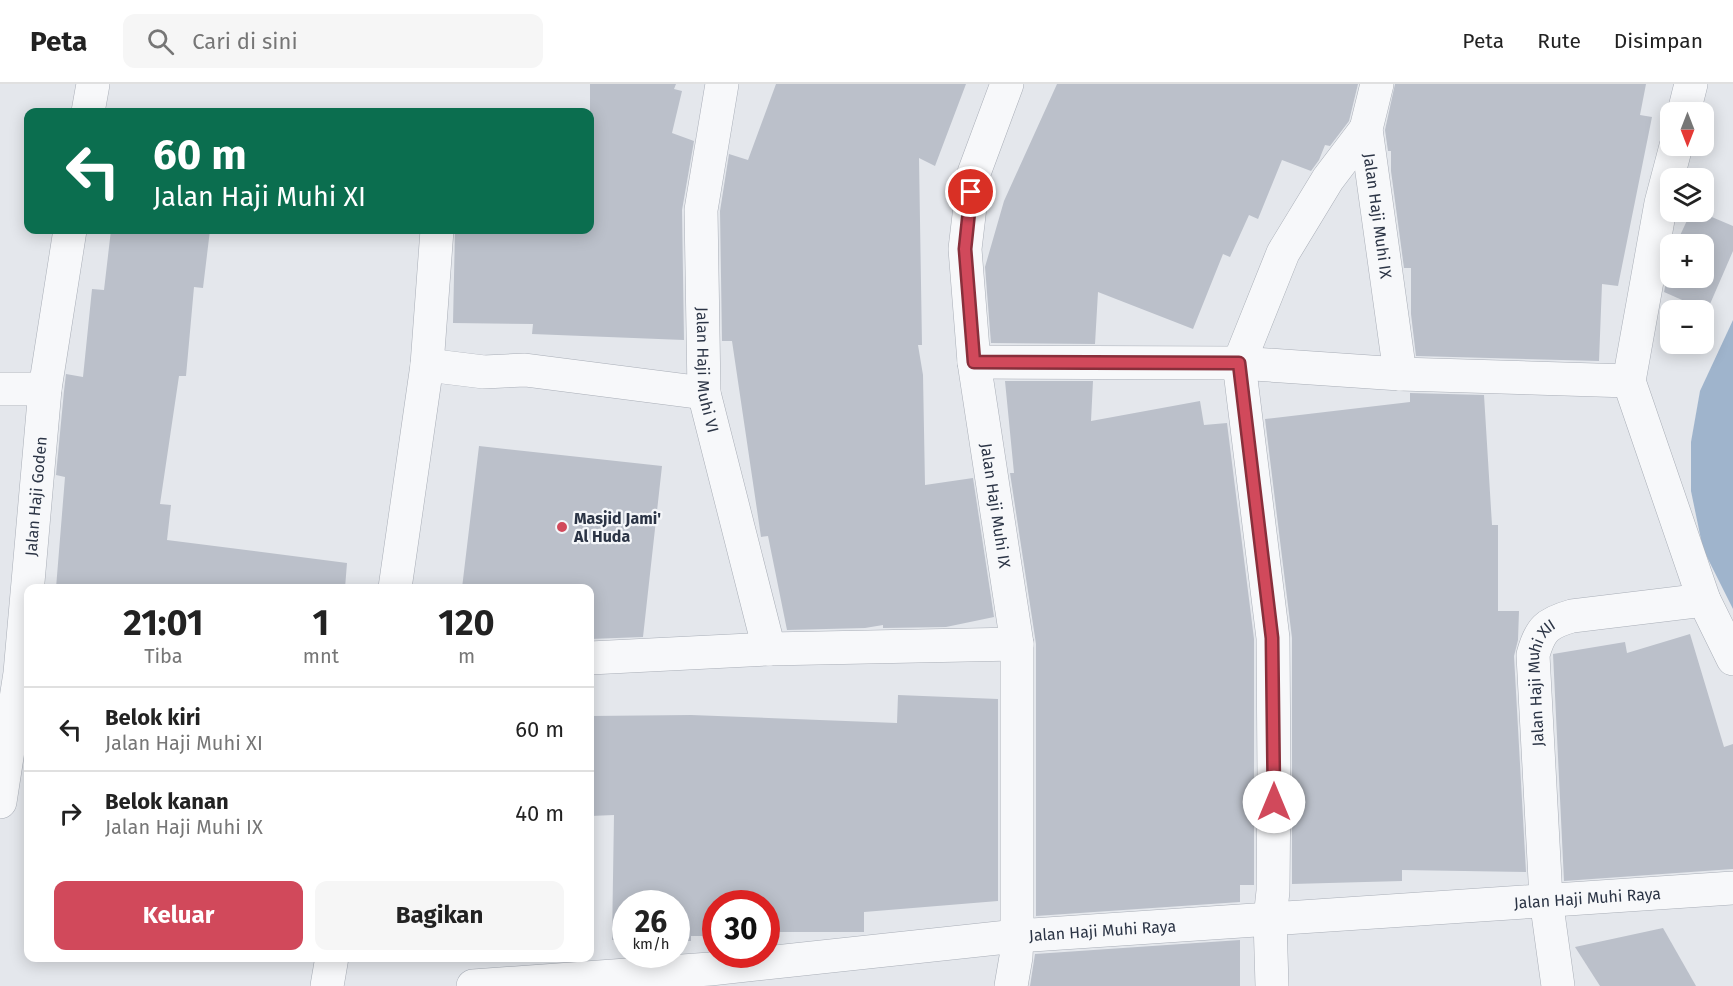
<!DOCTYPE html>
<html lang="id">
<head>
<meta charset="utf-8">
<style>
	:root { --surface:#fff; --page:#f6f6f6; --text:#222; --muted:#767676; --line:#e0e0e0; --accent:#d1495b }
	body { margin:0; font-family:"Fira Sans",sans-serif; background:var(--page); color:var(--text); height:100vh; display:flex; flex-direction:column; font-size:22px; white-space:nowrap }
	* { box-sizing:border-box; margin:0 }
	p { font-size:20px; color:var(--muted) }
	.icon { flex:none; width:33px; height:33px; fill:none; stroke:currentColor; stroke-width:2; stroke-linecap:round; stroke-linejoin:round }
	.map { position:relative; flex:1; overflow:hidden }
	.side { position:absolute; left:24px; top:500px; width:570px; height:378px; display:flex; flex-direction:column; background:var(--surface); border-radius:12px; box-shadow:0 3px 15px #0003 }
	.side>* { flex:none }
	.banner { position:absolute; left:24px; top:24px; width:570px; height:126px; border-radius:12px; box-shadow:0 3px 15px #0003; background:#0b6e4f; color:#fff; overflow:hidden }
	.needle { width:39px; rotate:180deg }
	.fabs { position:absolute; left:1660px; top:18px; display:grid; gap:12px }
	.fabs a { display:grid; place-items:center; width:54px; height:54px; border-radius:12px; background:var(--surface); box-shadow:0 3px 15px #0003; font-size:30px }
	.speed { position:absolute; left:612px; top:806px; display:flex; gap:12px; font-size:30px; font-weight:700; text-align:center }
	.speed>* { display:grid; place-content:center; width:78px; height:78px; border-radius:50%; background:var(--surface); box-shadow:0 3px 15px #0003; line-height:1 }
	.speed small { font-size:15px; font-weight:400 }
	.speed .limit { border:9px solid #d22; background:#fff; color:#111 }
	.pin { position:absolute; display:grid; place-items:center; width:51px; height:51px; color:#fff; margin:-26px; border:3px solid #fff; border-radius:50%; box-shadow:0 2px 6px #0007 }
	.me { position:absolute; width:66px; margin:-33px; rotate:0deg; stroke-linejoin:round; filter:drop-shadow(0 0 4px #0008) }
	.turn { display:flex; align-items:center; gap:21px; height:126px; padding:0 30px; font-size:27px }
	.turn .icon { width:78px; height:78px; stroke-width:2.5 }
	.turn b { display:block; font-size:42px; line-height:51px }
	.eta { display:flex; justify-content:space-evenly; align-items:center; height:102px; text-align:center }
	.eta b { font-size:36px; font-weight:700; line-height:42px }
	.cta { display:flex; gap:12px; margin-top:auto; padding:12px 30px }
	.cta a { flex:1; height:69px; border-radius:12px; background:var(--accent); color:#fff; font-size:24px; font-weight:700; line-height:69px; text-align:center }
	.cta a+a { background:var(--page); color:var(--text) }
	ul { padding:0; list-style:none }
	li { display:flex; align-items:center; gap:18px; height:84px; padding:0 30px; border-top:2px solid var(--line) }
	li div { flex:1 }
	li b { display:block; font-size:22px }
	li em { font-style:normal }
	header { display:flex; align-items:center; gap:36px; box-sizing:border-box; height:84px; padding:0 30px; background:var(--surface); border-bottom:2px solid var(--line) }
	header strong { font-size:28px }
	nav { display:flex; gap:33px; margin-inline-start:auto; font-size:21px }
	.search { width:420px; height:54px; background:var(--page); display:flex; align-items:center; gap:15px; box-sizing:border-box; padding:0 21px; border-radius:12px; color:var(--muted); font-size:22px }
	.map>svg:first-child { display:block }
	.water { fill:#9fb4cc }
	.building { fill:#bbc0ca }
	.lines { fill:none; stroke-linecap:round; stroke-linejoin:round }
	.minor-casing { stroke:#a9aeb7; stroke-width:34 }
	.tertiary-casing { stroke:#a9aeb7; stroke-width:34 }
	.minor { stroke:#f7f8fa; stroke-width:33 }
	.tertiary { stroke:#f7f8fa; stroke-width:33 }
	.route-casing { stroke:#882f3b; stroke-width:15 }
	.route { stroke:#d1495b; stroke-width:10 }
	.poi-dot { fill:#d1495b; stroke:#f4f6f9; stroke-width:2 }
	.labels { text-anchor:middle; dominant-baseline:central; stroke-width:4.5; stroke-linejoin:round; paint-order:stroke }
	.street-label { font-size:16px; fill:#2b3445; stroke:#f4f6f9 }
	.poi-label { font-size:16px; font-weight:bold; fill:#2b3445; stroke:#f4f6f9; text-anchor:start }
</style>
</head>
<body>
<header>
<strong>Peta</strong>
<div class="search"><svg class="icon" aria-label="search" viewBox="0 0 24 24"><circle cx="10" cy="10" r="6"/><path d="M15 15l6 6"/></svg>Cari di sini</div>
<nav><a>Peta</a><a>Rute</a><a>Disimpan</a></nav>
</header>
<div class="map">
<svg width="1733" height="902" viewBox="0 0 1733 902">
	<rect width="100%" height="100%" fill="#e4e7ec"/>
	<!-- water -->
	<path class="water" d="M1733 236V525L1703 465 1691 407V358L1700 307Z"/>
	<!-- building -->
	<g class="building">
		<path d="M590 0H676L674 5 682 7 672 49 694 57 682 126 684 256 532 250 533 240 453 239 455 146H590Z"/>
		<path d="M776 0H966L935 82 919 74 922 261H918L923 291 925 401 973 394 994 533 946 543 883 544V541L865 544 787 546 768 452 761 453 732 257H722L720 127 729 70 748 76Z"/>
		<path d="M1057 0H1358L1349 37 1330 62 1325 61 1319 76 1311 87 1282 76 1258 135 1249 131 1230 173 1223 170 1193 245 1098 208 1095 260 991 259 985 183 1004 117Z"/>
		<path d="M1395 0H1646L1640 31 1652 33 1618 202 1602 200 1599 277 1416 272 1411 230V184H1404L1391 87V67H1388L1385 46Z"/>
		<path d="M1691 128H1700L1733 142V167L1707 227 1664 208 1671 173V194H1704V160H1676Z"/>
		<path d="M111 146H210L203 204 194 203 186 292H179L160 420 171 421 167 456 347 479 345 504H56L65 393 56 391 64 307 66 290 83 293 92 205 104 206Z"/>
		<path d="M1005 297H1093L1091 337 1200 317 1204 341 1227 339 1254 555V801H1240V818L1036 832V560L1010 389H1014Z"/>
		<path d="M1410 309 1484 311 1492 441H1498V527H1519L1518 556 1514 572 1526 788 1402 786V797L1292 800V554L1265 335 1410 318Z"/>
		<path d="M479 362 662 382 643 553 590 555V504H462Z"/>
		<path d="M1690 550 1724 663 1733 660V785L1564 797 1553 570 1625 558 1627 569Z"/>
		<path d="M898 611 998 615V817L864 828V848H766V819H716V852H691V857H676V819H626V856H612L614 731 590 732V632L691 631 897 639Z"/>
		<path d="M1663 844 1696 902H1600L1575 863Z"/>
		<path d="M1240 856V902H1030L1035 870Z"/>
	</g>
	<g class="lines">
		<defs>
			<g id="minor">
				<path id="s1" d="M722 0 701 126 704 309 769 565"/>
				<path id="s2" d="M1007 0 974 89 965 165 974 278 1017 560V852L1016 873 1011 902"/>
				<path id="s3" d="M1377 0 1366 45 1400 290"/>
				<path d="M88 28 93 0"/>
				<path d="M1684 28 1691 0"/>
				<path d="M1676 62 1661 119 1629 297 1704 516 1733 575"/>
				<path d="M974 278 1239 279 1400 290 1629 297"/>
				<path d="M427 281 484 288 525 286 704 309"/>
				<path d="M0 305H45"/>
				<path d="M395 504 427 281 437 146"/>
				<path d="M590 574 769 565 1017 560"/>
				<path id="s4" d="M0 718 20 589 45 305 70 146"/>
				<path d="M327 902 332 873"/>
				<path d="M1272 902 1270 835 1273 807 1274 695 1273 554 1239 279 1283 169 1328 95 1366 45"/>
				<path id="s5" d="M1558 902 1546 815 1533 571C1540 545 1547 539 1572 532L1704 516"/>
			</g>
			<g id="tertiary">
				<path id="s6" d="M473 902 710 885 1017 852 1733 804"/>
			</g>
		</defs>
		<!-- minor casing -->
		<use href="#minor" class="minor-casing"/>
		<!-- tertiary casing -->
		<use href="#tertiary" class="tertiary-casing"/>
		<!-- minor -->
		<use href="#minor" class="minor"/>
		<!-- tertiary -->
		<use href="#tertiary" class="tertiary"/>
	</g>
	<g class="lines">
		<defs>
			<path id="route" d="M971 108 965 165 974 278 1239 279 1272 554 1274 718"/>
		</defs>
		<!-- route casing -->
		<use href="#route" class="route-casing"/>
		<!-- route -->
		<use href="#route" class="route"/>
	</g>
	<!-- markers -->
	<circle class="poi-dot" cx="562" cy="443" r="6"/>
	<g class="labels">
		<!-- street labels -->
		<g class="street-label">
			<text stroke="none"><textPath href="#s3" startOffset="134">Jalan Haji Muhi IX</textPath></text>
			<text stroke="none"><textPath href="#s1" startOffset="288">Jalan Haji Muhi VI</textPath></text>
			<text stroke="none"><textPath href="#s4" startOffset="308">Jalan Haji Goden</textPath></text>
			<text stroke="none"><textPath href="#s2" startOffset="430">Jalan Haji Muhi IX</textPath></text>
			<text stroke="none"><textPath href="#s5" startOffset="306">Jalan Haji Muhi XII</textPath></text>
			<text stroke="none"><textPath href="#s6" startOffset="1118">Jalan Haji Muhi Raya</textPath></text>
			<text stroke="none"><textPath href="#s6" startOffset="632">Jalan Haji Muhi Raya</textPath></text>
		</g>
		<!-- poi labels -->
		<g class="poi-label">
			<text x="574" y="434">Masjid Jami'<tspan x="574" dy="18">Al Huda</tspan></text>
		</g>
	</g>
</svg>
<div class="fabs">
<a><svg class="needle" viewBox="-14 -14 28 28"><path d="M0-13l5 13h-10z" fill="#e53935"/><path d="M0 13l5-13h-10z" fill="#767676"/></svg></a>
<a><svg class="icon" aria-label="layers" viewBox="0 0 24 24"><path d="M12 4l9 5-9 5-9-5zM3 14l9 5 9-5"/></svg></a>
<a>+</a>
<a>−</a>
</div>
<div class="speed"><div>26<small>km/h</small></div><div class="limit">30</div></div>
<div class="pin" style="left:971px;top:108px;background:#d93025"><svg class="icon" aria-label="arrive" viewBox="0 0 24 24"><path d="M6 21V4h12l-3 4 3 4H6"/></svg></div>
<svg class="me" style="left:1274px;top:718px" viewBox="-20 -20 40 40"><circle r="19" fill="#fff"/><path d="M0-13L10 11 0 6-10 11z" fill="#d1495b"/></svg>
<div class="banner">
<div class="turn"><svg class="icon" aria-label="left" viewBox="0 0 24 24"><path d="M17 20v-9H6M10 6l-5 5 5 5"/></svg><div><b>60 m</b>Jalan Haji Muhi XI</div></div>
</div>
<section class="side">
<div class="eta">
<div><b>21:01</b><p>Tiba</p></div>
<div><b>1</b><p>mnt</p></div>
<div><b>120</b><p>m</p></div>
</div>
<ul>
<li><svg class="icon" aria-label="left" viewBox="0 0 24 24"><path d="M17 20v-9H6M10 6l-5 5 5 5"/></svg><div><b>Belok kiri</b><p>Jalan Haji Muhi XI</p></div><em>60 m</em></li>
<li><svg class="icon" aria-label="right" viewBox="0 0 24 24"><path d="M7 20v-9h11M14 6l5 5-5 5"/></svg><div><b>Belok kanan</b><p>Jalan Haji Muhi IX</p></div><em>40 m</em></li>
</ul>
<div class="cta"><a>Keluar</a><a>Bagikan</a></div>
</section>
</div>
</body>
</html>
